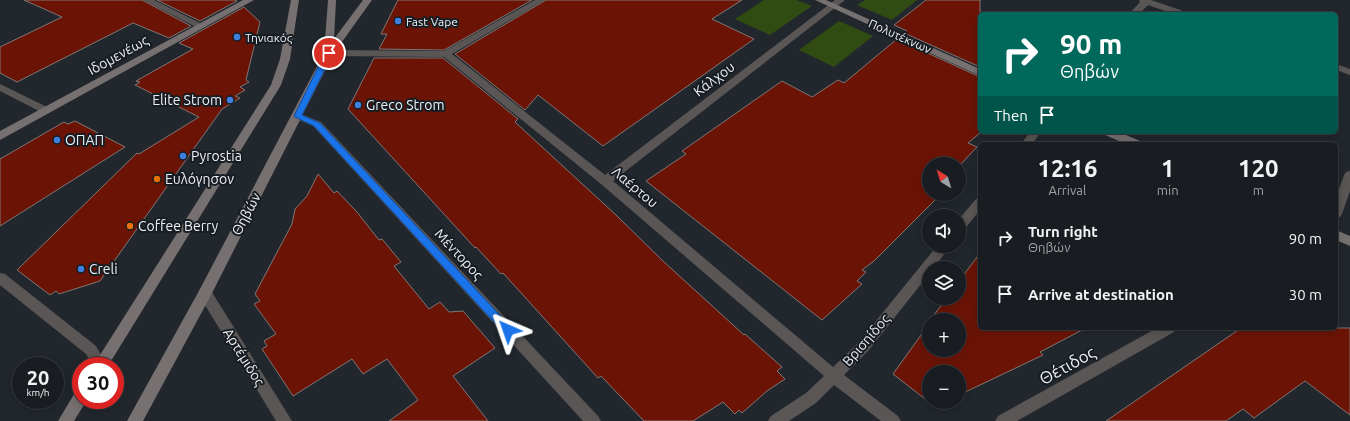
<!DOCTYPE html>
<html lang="en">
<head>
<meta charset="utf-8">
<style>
	:root { --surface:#191d21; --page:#262a2e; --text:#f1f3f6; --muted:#9fa2a5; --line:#373b3f }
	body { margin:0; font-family:Ubuntu,sans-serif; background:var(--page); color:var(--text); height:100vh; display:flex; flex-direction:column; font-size:15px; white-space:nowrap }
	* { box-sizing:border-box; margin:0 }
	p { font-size:13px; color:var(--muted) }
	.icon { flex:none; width:22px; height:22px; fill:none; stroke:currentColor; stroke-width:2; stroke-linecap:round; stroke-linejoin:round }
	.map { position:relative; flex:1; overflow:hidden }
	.drawer { position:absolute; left:978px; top:142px; width:360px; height:188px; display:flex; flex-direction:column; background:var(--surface); border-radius:6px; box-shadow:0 2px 10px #0003,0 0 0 1px var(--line) }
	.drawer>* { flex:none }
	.top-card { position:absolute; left:978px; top:12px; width:360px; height:122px; border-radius:6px; box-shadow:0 2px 10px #0003,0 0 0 1px var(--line); background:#00695c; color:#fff; overflow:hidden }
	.needle { width:26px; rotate:322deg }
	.buttons { position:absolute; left:922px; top:157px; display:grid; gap:8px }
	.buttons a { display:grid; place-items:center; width:44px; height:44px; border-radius:50%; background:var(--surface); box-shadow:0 2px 10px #0003,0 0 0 1px var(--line); font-size:20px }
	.speed { position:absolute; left:12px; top:357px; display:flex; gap:8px; font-size:20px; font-weight:700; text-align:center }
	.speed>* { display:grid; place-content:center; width:52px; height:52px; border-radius:50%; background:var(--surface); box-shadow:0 2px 10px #0003,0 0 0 1px var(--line); line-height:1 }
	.speed small { font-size:10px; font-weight:400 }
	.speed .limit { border:6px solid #d22; background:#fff; color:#111 }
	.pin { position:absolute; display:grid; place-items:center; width:34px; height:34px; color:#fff; margin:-17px; border:2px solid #fff; border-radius:50%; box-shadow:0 1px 4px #0007 }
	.me { position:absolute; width:44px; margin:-22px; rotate:317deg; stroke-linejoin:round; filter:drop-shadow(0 0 3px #0008) }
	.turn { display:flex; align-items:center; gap:14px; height:84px; padding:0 16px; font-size:18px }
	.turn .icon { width:52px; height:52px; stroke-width:2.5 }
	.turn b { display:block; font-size:28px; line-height:34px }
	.then { display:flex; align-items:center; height:38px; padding:0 16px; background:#0003; gap:8px; font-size:15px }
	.eta { display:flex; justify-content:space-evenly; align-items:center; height:68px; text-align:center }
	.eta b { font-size:24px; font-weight:700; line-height:28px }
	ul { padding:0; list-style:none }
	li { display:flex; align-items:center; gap:12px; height:56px; padding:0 16px }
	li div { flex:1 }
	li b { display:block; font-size:15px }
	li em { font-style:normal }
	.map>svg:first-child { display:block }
	.green { fill:#304c12 }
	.building { fill:#6b1406; stroke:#807674 }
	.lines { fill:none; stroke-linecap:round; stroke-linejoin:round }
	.street { fill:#5a5656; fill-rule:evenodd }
	.secondary { fill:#777071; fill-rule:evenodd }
	.route { fill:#1a73e8; stroke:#114b97 }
	.shop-dot { fill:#3f7fe0; stroke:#171d22; stroke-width:1.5 }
	.food-dot { fill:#e8710a; stroke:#171d22; stroke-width:1.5 }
	.labels { text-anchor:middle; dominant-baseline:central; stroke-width:4; stroke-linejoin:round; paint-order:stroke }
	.far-poi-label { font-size:12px; fill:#edf0f4; stroke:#171d22; text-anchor:start }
	.far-street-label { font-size:12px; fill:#edf0f4; stroke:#171d22 }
	.street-label { font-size:14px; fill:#edf0f4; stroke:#171d22 }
	.poi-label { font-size:14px; fill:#edf0f4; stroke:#171d22; text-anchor:start }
	.near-street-label { font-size:17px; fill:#edf0f4; stroke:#171d22 }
</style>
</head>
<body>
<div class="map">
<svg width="1350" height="421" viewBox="0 0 1350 421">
	<rect width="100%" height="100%" fill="#21272c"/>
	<!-- green -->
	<g class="green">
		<path d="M764 0H797L812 6 770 35 735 19Z"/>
		<path d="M865 0H917L892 20 857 5Z"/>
		<path d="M839 21 873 36 834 67 799 50Z"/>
	</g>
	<!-- building -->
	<g class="building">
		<path d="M24 0H142L191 26 169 38 133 23 17 82 0 73V47L62 17Z"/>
		<path d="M157 0H236L237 1 200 21Z"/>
		<path d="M398 0H532L444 50 379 49 387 34H381Z"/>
		<path d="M546 0H742L712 19 754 39 603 146 538 95 525 110 455 54Z"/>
		<path d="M926 0H980V67L904 33 907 31 894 25Z"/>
		<path d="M244 7 260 22 246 80 249 82 240 87 245 90 235 96 240 98 222 109 100 281 59 294 56 291 50 295 17 270 137 153 139 154 199 117 135 85 140 82 136 81 193 49 179 43Z"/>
		<path d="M897 39 980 77V133L968 143 977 147 959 166V164H929V194H941L874 261 862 270 866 272 857 281 862 284 822 320 646 181 686 154 682 151 782 81 812 97 838 80 844 83Z"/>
		<path d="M374 58H443L518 119 515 122 616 215 663 261 744 335 745 334 782 367 777 371 785 379 767 391 742 413 739 410 735 414 723 402 693 421H644L601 376 598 378 503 273 501 274 476 247 475 248 348 109Z"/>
		<path d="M75 121 125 147 0 226V159L64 122 68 124Z"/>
		<path d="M318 174 334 193 337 191 357 212 379 240 382 239 401 262 394 266 429 309 440 302 449 312 463 311 495 348 453 376 488 421H389L418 400 387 359 363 374 352 359 293 396 262 349 267 346 264 341 276 334 254 304 260 301 255 294 292 224 295 209 307 196Z"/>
		<path d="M980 253V328H1086L1040 352 1043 355 959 395V372H929V402H944L934 406 893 374 929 324V350H959V320H930L947 298H959V281Z"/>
		<path d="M1241 328H1350V415L1305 381 1254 418 1243 409 1226 421H1106Z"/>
	</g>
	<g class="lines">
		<!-- street -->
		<g class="street">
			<path d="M143 0H154L206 26 201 29 198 28Z"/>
			<path d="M535 0H545L452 54 605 175 835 0H845L613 181 833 367 858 343 937 246H950L934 268H929V274L868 351 844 375 898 416 901 421H881L834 385 816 403 789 421H768L771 416 806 393 824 376 601 184 444 57 329 56 324 53 329 50 444 51Z"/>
			<path d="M1139 0H1151L1186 12 1188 14H1174L1148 5 1139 14H1129L1140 2Z"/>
			<path d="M1336 64 1350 69V75L1336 70Z"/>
			<path d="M0 84 49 108 50 110 49 112H41L0 91Z"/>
			<path d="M298 113 321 122 598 416 601 421H583L313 126 294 118 293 116 294 114Z"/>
			<path d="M1030 132H1041L1032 144H1021Z"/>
			<path d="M1350 171V191L1342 214 1340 217 1336 218V198L1344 175 1346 172Z"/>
			<path d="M980 198V210L963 231 959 233V219L976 199Z"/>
			<path d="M0 273 5 274 96 346 107 366H93L86 354 0 285Z"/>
			<path d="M205 288 210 289 292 421H276L200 297 198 293 200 289Z"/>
			<path d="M1157 328H1176L1174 332 1017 421H995L998 416Z"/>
		</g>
		<!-- secondary -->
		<g class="secondary">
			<path d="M243 0H254L0 140V131Z"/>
			<path d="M291 0H299L290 59 281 85 108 366H93L271 85 280 59Z"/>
			<path d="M328 0H336L334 39 363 0H372L334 53 210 297 143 421H127L200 289 324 53Z"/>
			<path d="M815 0H826L980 69V76Z"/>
			<path d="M1104 132H1119L1140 141 1141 144H1126L1105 135Z"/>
			<path d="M1336 230 1350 236V246L1336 240Z"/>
			<path d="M81 389V400H87L74 421H58L76 391Z"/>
		</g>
	</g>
	<!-- route -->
	<path class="route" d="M326 51H331L333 53 302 115 320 123 511 327 513 330 511 333 508 334 504 333 314 126 295 117 294 116Z"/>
	<!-- markers -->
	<g class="shop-dot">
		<circle cx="398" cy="21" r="4"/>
		<circle cx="237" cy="37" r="4"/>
		<circle cx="230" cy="100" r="4"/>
		<circle cx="358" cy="105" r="4"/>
		<circle cx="57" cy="140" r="4"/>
		<circle cx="183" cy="156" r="4"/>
		<circle cx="81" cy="269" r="4"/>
	</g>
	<g class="food-dot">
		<circle cx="157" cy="179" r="4"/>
		<circle cx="130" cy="226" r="4"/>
	</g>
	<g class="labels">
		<!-- far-poi labels -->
		<g class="far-poi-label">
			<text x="406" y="21">Fast Vape</text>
			<text x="245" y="37">Τηνιακός</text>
		</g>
		<!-- far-street labels -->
		<g class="far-street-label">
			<text transform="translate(900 36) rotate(24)">Πολυτέκνων</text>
		</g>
		<!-- street labels -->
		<g class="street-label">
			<text transform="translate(118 55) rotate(-29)">Ιδομενέως</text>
			<text transform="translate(714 79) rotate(-37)">Κάλχου</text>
			<text transform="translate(635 187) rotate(40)">Λαέρτου</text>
			<text transform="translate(246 214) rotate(-62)">Θηβών</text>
			<text transform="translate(459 254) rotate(47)">Μέντορος</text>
			<text transform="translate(866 340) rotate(-49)">Βρισηίδος</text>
			<text transform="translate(244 357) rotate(58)">Αρτέμιδος</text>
		</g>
		<!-- poi labels -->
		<g class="poi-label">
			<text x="222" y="100" text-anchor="end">Elite Strom</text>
			<text x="366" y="105">Greco Strom</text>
			<text x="65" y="140">ΟΠΑΠ</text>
			<text x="191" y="156">Pyrostia</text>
			<text x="165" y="179">Ευλόγησον</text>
			<text x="138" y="226">Coffee Berry</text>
			<text x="89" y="269">Creli</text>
		</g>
		<!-- near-street labels -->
		<g class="near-street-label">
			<text transform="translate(1067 365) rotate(-29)">Θέτιδος</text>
		</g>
	</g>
</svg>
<div class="buttons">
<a><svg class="needle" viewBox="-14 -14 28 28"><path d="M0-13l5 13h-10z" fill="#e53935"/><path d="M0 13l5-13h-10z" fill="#9fa2a5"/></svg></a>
<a><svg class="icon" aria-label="sound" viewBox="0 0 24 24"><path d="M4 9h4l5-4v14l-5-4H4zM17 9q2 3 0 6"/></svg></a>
<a><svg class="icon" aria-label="layers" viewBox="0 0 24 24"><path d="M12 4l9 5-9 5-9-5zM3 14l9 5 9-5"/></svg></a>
<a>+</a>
<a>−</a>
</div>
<div class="speed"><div>20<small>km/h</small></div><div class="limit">30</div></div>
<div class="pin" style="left:329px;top:53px;background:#d93025"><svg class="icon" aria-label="arrive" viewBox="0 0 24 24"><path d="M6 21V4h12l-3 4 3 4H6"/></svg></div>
<svg class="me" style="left:508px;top:330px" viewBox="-20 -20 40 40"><path d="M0-17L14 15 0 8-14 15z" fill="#1a73e8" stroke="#fff" stroke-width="4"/></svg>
<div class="top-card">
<div class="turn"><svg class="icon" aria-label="right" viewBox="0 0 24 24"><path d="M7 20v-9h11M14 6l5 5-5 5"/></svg><div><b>90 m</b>Θηβών</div></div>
<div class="then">Then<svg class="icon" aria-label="arrive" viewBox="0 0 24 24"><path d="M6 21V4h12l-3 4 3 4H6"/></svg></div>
</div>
<section class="drawer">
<div class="eta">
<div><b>12:16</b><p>Arrival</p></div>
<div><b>1</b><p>min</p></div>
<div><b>120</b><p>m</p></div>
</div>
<ul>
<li><svg class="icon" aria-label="right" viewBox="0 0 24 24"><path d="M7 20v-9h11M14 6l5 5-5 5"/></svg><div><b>Turn right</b><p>Θηβών</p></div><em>90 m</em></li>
<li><svg class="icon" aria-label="arrive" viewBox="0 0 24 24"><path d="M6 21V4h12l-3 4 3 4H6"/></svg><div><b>Arrive at destination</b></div><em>30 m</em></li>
</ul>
</section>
</div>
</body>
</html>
